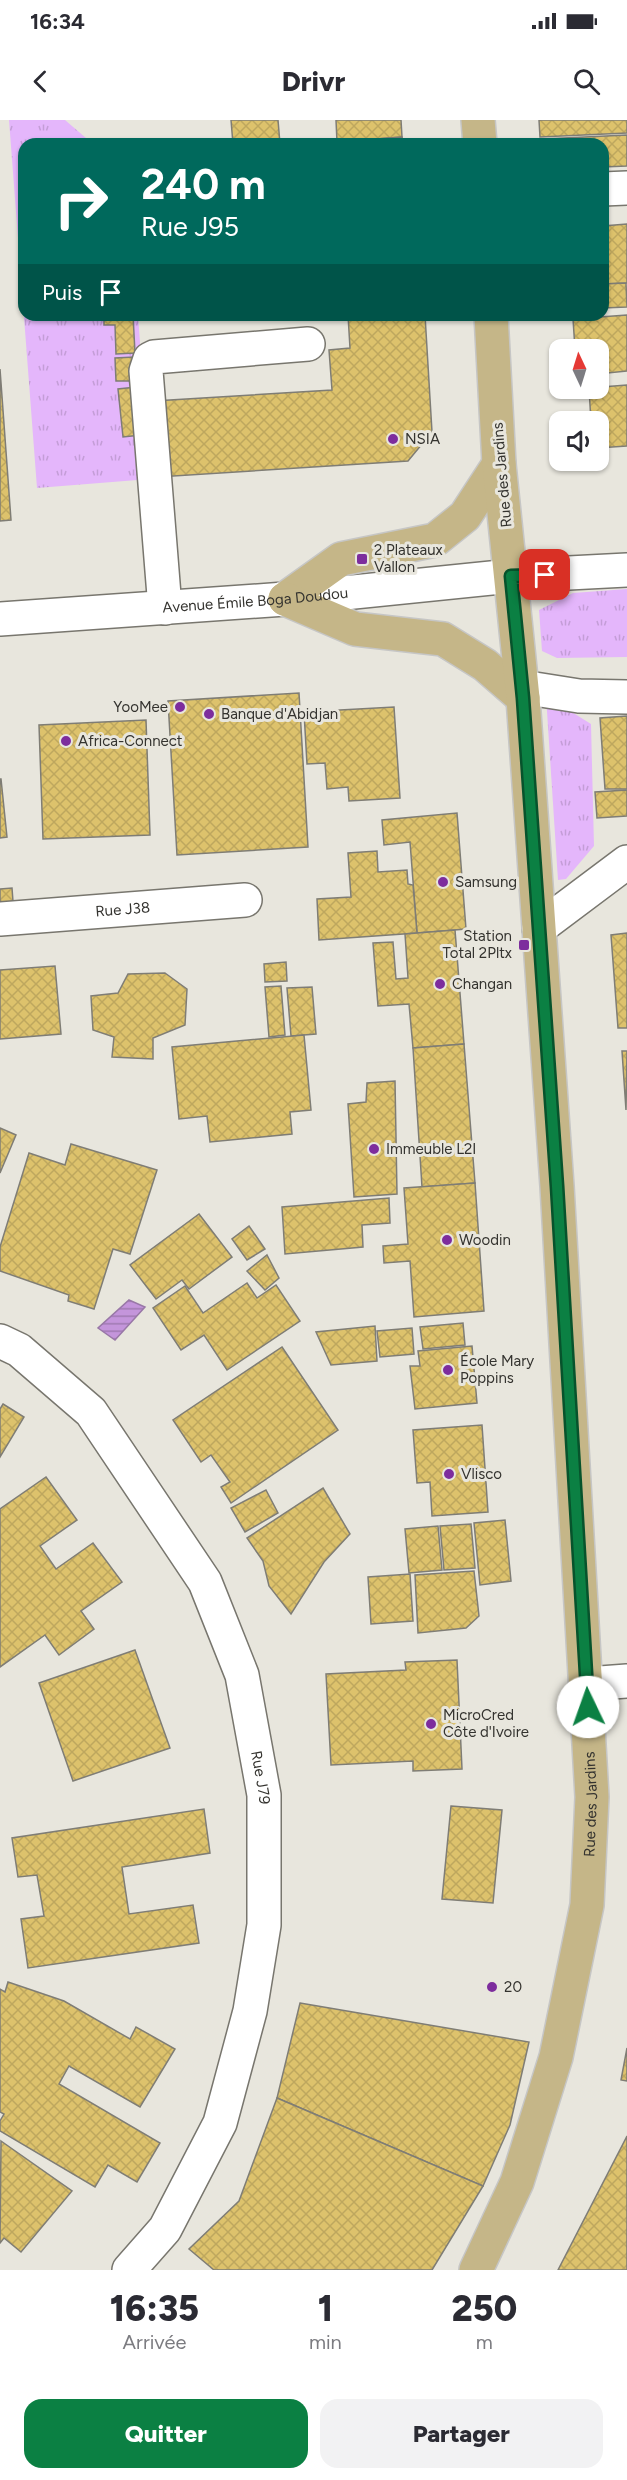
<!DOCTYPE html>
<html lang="fr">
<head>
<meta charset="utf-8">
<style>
	:root { --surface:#fff; --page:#f2f2f3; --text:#2b2b33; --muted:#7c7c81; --accent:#0b8043 }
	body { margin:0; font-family:Figtree,sans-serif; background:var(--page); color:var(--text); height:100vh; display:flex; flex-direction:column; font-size:22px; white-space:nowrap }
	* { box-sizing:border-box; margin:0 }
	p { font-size:20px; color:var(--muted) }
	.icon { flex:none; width:33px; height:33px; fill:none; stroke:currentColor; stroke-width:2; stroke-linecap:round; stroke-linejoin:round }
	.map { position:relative; height:2150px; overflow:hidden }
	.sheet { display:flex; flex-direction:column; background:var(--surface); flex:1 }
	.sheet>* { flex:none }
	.guide { position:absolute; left:18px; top:18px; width:591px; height:183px; border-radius:18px; box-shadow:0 2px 4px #0004; background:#00695c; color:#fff; overflow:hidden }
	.needle { width:39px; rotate:356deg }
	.controls { position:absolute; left:549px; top:219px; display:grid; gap:12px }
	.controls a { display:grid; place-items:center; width:60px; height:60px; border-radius:12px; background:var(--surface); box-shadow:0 2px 4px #0004; font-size:30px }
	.pin { position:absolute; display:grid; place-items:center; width:51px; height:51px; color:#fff; margin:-26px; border-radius:12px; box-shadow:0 3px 9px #0006 }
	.me { position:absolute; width:66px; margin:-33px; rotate:357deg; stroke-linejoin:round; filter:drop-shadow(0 0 4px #0008) }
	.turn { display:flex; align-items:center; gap:21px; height:126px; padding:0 24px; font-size:27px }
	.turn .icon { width:78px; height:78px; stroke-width:2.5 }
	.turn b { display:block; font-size:42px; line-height:51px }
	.then { display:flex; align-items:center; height:57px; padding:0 24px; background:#0003; gap:12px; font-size:22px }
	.eta { display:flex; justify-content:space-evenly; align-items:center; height:102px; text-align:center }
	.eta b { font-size:36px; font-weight:800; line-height:42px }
	.cta { display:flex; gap:12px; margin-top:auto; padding:12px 24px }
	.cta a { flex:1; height:69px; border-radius:18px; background:var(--accent); color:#fff; font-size:24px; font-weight:800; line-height:69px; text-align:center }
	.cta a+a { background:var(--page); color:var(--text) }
	.status { display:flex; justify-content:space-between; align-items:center; height:42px; padding:0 30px; background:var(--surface); direction:ltr }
	.status svg { height:16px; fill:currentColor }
	header { display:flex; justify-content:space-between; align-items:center; height:78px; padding:0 24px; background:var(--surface); font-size:27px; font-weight:800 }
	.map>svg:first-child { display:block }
	.grass { fill:url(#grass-tufts) }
	.water { fill:url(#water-rules); stroke:#9978a7; stroke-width:1.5 }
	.building { fill:url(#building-cross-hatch); stroke:#7f7d75; stroke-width:1.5 }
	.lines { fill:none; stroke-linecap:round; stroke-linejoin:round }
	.minor-casing { stroke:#78766e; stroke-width:36 }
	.major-casing { stroke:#c6c6c5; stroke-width:36 }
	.minor { stroke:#fff; stroke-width:33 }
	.major { stroke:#c5b688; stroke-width:33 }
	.route-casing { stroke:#07532c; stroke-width:15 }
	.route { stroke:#0b8043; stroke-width:10 }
	.poi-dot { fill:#7d2d9d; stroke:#e8e6dd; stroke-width:2 }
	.labels { text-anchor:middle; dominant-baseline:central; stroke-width:6; stroke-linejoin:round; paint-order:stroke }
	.poi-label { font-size:15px; fill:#34332f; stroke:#e8e6dd; text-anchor:start }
	.street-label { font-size:15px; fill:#34332f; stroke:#e8e6dd }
</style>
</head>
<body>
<div class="status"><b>16:34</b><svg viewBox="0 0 49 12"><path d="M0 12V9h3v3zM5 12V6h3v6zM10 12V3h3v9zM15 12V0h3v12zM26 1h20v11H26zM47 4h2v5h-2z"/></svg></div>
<header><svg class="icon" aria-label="back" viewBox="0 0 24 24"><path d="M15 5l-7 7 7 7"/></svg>Drivr<svg class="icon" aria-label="search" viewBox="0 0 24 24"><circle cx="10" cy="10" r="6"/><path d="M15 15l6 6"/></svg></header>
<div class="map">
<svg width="627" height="2150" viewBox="0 0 627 2150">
	<defs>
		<pattern id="grass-tufts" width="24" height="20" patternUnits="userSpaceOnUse" patternTransform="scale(1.5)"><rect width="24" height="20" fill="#e4b6fb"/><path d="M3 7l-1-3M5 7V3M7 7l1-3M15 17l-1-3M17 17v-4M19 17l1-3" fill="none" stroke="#c49dd7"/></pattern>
		<pattern id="water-rules" width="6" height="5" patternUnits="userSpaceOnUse" patternTransform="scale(1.5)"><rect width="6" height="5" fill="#c495db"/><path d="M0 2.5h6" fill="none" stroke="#a07ab2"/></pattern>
		<pattern id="building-cross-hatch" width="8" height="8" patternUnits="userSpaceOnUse" patternTransform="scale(1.5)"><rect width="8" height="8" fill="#ddc26c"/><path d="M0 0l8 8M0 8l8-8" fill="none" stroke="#bea75e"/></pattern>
	</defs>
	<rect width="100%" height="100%" fill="#e8e6dd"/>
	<!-- grass -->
	<g class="grass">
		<path d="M9 0H65L93 24H24V195H138L150 359 37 368Z"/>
		<path d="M627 469V537L557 538 542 531 539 490 573 473Z"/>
		<path d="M546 576 591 604 594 726 566 759 558 760Z"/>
	</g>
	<!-- water -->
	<path class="water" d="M129 1180 145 1187 115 1220 98 1208Z"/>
	<!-- building -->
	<g class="building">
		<path d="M231 0H278L280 24H233Z"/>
		<path d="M336 0H401L402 17 337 22Z"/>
		<path d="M539 0H627V13L540 17Z"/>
		<path d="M627 15V46L603 47V24H543V19Z"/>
		<path d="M402 17 403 24H338L337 22Z"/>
		<path d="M627 104V163L603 164V106Z"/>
		<path d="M626 163 627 187 603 188V164Z"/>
		<path d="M104 195H133L135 233 116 234 115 205H104Z"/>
		<path d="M348 195H425L432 312 408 341 158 357 154 281 332 270 329 230 350 228Z"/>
		<path d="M627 195V251L598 254V230L575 229 573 199Z"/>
		<path d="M134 237 135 261H116L115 238Z"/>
		<path d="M0 249 11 400 0 401Z"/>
		<path d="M627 265V326L598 328V302H591L589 268Z"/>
		<path d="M136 267 141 315 123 317 118 269Z"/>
		<path d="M560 322V340H583V344L559 346 557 323Z"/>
		<path d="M299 573 308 727 177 735 168 581Z"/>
		<path d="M394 587 400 678 349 681 348 667 327 669 325 643 307 644 304 592Z"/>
		<path d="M627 596V669H605L600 598Z"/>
		<path d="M146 600 150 715 43 719 39 605Z"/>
		<path d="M1 659 7 717 0 718V659Z"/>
		<path d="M627 670V696L597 698 595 672Z"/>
		<path d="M457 693 466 809 417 813 410 722 384 725 382 700Z"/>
		<path d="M377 731 378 752 407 750 408 764 413 765 417 813 319 820 317 779 351 777 348 733Z"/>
		<path d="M12 768 14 795 0 797V769Z"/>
		<path d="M455 810 464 924 413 928 409 884 378 886 373 823 393 822 396 859 408 858 405 814Z"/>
		<path d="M627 813V908H618L611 815Z"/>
		<path d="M286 842 287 861 265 862 264 844Z"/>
		<path d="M55 846 61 914 0 919V850Z"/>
		<path d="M165 853 187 869 185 905 153 918V939L112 937 114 917 93 910 91 876 118 873 128 854Z"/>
		<path d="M281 866 285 915 269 917 265 867Z"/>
		<path d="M312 867 316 914 291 916 287 868Z"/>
		<path d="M304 915 311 990 290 992 292 1014 210 1022 207 996 179 999 172 927Z"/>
		<path d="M464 924 475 1063 422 1067 413 928Z"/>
		<path d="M622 931H627L626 990Z"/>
		<path d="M395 961 397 1074 354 1077 348 984 366 982 367 963Z"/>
		<path d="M0 1008 16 1015 0 1053Z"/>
		<path d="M71 1024 157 1050 130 1134 113 1129 94 1189 68 1181 69 1175 0 1151V1127L29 1033 65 1045Z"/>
		<path d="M475 1063 484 1191 414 1197 410 1141 384 1143 383 1126 408 1124 404 1068Z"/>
		<path d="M389 1078 390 1103 362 1105 363 1127 285 1134 282 1087Z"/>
		<path d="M199 1094 232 1137 189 1169 182 1160 156 1179 130 1145Z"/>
		<path d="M249 1106 265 1129 247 1140 232 1119Z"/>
		<path d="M267 1135 279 1158 265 1170 247 1151Z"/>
		<path d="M247 1163 257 1178 276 1165 300 1201 227 1250 204 1215 181 1230 153 1188 185 1166 203 1193Z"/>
		<path d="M463 1203 465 1225 423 1229 420 1207Z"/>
		<path d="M375 1206 377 1241 331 1245 316 1212Z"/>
		<path d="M412 1208 414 1234 380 1237 377 1211Z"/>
		<path d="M472 1226 477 1283 415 1289 410 1246H420L418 1231Z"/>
		<path d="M282 1227 338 1310 231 1383 221 1367 230 1362 211 1335 201 1342 173 1300Z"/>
		<path d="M3 1284 24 1297 0 1337V1289Z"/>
		<path d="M482 1305 488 1392 432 1396 430 1362 417 1363 413 1310Z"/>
		<path d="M46 1357 77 1400 40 1426 56 1449 93 1423 122 1462 81 1491 94 1509 59 1535 45 1515 0 1547V1389Z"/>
		<path d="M323 1368 350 1414 324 1442 291 1494 269 1466 263 1441 247 1418Z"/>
		<path d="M266 1370 278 1393 245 1412 231 1388Z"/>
		<path d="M505 1400 511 1461 480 1465 474 1403Z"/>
		<path d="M471 1404 475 1448 444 1450 440 1406Z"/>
		<path d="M438 1406 442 1450 409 1453 405 1409Z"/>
		<path d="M474 1451 479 1496 466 1508 418 1513 415 1455Z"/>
		<path d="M410 1454 413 1501 371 1504 368 1457Z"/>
		<path d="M135 1530 170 1628 73 1661 39 1563Z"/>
		<path d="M457 1540 462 1649 413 1651V1641L331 1645 326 1554 406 1550 405 1542Z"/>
		<path d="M451 1686 502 1690 493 1783 442 1779Z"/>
		<path d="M204 1689 210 1733 122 1747 129 1794 193 1785 199 1823 28 1848 21 1799 44 1796 37 1755 18 1757 12 1718Z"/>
		<path d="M8 1862 64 1881 130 1919 136 1907 175 1929 140 1987 69 1946 59 1964 160 2023 137 2062 108 2045 95 2067 0 2011V2001L4 1994 0 1992V1869L5 1872Z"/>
		<path d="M300 1883 529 1922 510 2005 483 2066 277 1978Z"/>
		<path d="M627 1928V1961L621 1960Z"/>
		<path d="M277 1978 483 2066 432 2150H214L189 2129 239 2081Z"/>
		<path d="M627 2016V2150H558Z"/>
		<path d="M1 2021 72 2071 21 2132 4 2118 0 2123Z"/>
	</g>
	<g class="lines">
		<defs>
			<g id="minor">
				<path d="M603 69 627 68"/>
				<path d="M165 488 146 251 150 239 154 237 308 224"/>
				<path id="s1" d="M0 499 285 479 511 456 627 450"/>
				<path d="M522 567 579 576 627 577"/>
				<path id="s2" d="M0 799 245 780"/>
				<path d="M539 808 627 742"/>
				<path id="s3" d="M0 1221 19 1230 91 1292 205 1462 242 1555 264 1675V1805L250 1891 220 2003 165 2109 129 2150"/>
				<path d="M587 1564 627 1561"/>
			</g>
			<g id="major">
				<path d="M478 0 480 24"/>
				<path d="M285 479 341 439 435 420 465 396 499 344"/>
				<path d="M285 479 355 509 443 519 485 545 523 578"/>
				<path id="s4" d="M476 2150 517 2062 556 1937 587 1785 592 1677 557 1066 523 578 499 344 491 195"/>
			</g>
		</defs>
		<!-- minor casing -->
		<use href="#minor" class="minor-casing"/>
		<!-- major casing -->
		<use href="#major" class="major-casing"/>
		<!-- minor -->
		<use href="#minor" class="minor"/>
		<!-- major -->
		<use href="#major" class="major"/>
	</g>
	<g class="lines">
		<defs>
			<path id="route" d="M545 455 511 456 523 578 557 1066 588 1587"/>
		</defs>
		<!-- route casing -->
		<use href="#route" class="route-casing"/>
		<!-- route -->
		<use href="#route" class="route"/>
	</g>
	<!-- markers -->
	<g class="poi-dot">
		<circle cx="393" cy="319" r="6"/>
		<rect x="356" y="433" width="12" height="12" rx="3"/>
		<circle cx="180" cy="587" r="6"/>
		<circle cx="209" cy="594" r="6"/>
		<circle cx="66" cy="621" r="6"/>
		<circle cx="443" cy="762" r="6"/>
		<rect x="518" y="819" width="12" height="12" rx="3"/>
		<circle cx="440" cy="864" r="6"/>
		<circle cx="374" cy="1029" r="6"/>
		<circle cx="447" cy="1120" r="6"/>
		<circle cx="448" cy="1250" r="6"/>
		<circle cx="449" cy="1354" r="6"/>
		<circle cx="431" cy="1604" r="6"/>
		<circle cx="492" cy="1867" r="6"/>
	</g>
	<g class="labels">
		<!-- poi labels -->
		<g class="poi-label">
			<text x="405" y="319">NSIA</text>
			<text x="374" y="430">2 Plateaux<tspan x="374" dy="17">Vallon</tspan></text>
			<text x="168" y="587" text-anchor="end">YooMee</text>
			<text x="221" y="594">Banque d'Abidjan</text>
			<text x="78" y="621">Africa-Connect</text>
			<text x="455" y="762">Samsung</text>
			<text x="512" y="816" text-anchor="end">Station<tspan x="512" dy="17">Total 2Pltx</tspan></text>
			<text x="452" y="864">Changan</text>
			<text x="386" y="1029">Immeuble L2I</text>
			<text x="459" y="1120">Woodin</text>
			<text x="460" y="1241">École Mary<tspan x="460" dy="17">Poppins</tspan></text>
			<text x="461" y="1354">Vlisco</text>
			<text x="443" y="1595">MicroCred<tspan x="443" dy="17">Côte d'Ivoire</tspan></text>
			<text x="504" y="1867">20</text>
		</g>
		<!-- street labels -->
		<g class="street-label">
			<text transform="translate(502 355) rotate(-95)">Rue des Jardins</text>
			<text stroke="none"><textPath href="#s1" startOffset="256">Avenue Émile Boga Doudou</textPath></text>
			<text stroke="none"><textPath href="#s2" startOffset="123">Rue J38</textPath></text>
			<text stroke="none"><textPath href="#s3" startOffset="525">Rue J79</textPath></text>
			<text stroke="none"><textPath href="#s4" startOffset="484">Rue des Jardins</textPath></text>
		</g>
	</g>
</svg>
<div class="controls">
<a><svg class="needle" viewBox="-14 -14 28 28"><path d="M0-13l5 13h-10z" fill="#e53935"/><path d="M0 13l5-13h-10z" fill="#7c7c81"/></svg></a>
<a><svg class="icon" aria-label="sound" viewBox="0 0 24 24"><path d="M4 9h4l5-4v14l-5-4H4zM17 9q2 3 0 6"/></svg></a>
</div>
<div class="pin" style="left:545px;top:455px;background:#d93025"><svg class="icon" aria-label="arrive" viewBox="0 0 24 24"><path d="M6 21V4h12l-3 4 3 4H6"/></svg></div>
<svg class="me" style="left:588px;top:1587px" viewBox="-20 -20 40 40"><circle r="19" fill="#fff"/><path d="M0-13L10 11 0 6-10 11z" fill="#0b8043"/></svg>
<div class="guide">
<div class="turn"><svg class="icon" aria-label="right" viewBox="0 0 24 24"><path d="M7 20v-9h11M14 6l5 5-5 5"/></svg><div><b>240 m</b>Rue J95</div></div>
<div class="then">Puis<svg class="icon" aria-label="arrive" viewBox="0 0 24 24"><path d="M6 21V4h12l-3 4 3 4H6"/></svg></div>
</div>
</div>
<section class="sheet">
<div class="eta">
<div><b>16:35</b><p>Arrivée</p></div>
<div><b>1</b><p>min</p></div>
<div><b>250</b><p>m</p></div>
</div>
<div class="cta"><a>Quitter</a><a>Partager</a></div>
</section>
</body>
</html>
